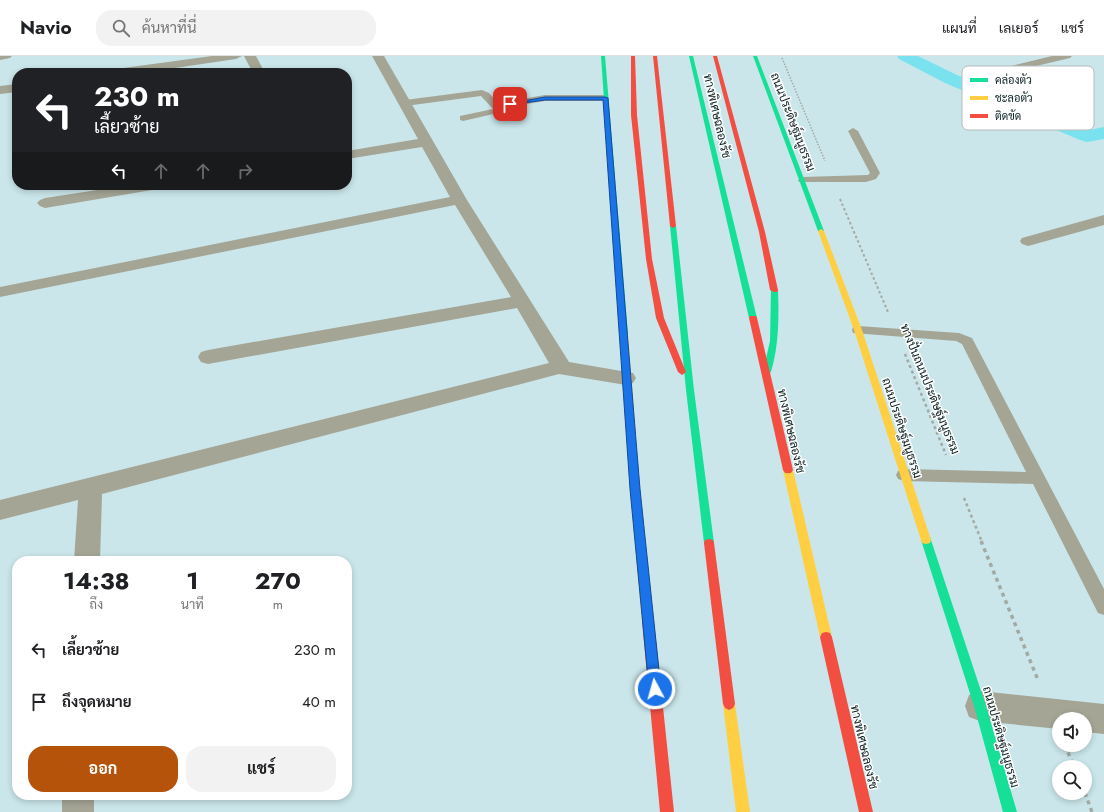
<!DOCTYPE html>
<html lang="th">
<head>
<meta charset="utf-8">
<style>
	:root { --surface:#fff; --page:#f2f2f2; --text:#202124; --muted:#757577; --line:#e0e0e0; --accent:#b45309 }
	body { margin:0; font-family:Jost,Sarabun,sans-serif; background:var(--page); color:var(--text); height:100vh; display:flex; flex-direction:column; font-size:15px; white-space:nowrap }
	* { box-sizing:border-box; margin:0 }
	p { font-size:13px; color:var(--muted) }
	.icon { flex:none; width:22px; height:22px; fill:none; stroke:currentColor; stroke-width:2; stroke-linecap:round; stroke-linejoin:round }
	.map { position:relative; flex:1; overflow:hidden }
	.side { position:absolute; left:12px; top:500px; width:340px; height:244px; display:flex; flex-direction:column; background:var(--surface); border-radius:16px; box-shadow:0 2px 6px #0003 }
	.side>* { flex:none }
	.banner { position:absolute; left:12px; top:12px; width:340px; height:122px; border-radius:16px; box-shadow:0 2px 6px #0003; background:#202124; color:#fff; overflow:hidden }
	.controls { position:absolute; left:1052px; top:656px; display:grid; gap:8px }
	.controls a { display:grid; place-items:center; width:40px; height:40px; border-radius:50%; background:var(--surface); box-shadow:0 2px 6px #0003; font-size:20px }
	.pin { position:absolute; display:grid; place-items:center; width:34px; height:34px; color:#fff; margin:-17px; border-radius:8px; box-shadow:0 2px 6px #0006 }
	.me { position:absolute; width:44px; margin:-22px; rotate:354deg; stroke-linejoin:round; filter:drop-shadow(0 0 3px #0008) }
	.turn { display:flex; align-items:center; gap:14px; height:84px; padding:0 16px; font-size:18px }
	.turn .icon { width:52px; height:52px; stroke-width:2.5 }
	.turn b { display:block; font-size:28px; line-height:34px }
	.lanes { display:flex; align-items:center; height:38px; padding:0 16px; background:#0003; justify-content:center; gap:20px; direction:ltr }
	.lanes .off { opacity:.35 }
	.eta { display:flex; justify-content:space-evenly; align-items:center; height:68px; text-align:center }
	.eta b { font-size:24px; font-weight:700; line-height:28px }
	.button { display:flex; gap:8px; margin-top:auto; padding:8px 16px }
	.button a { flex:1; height:46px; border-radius:16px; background:var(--accent); color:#fff; font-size:16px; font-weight:700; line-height:46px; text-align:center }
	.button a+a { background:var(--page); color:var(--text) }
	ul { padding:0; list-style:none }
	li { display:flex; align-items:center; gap:12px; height:52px; padding:0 16px }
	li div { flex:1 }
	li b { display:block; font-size:15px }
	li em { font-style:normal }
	header { display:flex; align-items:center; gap:24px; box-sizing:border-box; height:56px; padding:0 20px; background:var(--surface); border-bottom:1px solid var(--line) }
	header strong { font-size:19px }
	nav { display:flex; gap:22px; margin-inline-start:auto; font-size:14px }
	.search { width:280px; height:36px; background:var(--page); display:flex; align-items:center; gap:10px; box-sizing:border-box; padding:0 14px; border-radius:16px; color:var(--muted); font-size:15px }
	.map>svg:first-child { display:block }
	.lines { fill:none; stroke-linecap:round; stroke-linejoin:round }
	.canal { fill:#7ae2ef; fill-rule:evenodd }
	.path-far3 { stroke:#a3aaa3; stroke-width:1.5; stroke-dasharray:1.5 1.5; stroke-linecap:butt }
	.path-far2 { stroke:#a3aaa3; stroke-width:2; stroke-dasharray:2.5 2.5; stroke-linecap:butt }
	.path-far1 { stroke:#a3aaa3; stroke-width:2.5; stroke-dasharray:3 3; stroke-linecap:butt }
	.path { stroke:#a3aaa3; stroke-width:3.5; stroke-dasharray:4 4; stroke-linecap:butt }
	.lane { fill:#a4a595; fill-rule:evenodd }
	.street { fill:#a4a595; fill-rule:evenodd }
	.fast { fill:#16e098; fill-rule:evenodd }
	.slow { fill:#ffcf43; fill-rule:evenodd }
	.jam { fill:#f24e42; fill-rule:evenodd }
	.route { fill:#1a73e8; stroke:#114b97 }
	.labels { text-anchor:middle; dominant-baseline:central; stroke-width:3; stroke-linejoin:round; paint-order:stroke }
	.street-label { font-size:12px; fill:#0a1f21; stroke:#fff }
	.key { fill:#fff; stroke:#b6bcbc; stroke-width:1 }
	.key-label { font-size:11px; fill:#0a1f21 }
</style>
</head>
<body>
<header>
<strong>Navio</strong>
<div class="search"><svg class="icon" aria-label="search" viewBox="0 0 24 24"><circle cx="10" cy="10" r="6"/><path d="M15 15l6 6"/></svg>ค้นหาที่นี่</div>
<nav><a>แผนที่</a><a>เลเยอร์</a><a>แชร์</a></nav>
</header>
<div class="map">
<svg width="1104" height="756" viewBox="0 0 1104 756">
	<rect width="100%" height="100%" fill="#cae6ea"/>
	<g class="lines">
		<!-- canal -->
		<path class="canal" d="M897 0H918L957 19 1089 74 1104 71V83L1087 86 1080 84 945 27 899 3Z"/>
		<!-- path-far3 -->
		<path class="path-far3" d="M782 2 825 105"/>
		<!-- path-far2 -->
		<path class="path-far2" d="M840 143 888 256"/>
		<!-- path-far1 -->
		<g class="path-far1">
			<path d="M905 298 946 399"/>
			<path d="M964 442 982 486"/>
		</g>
		<!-- path -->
		<g class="path">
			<path d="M981 485 1038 624"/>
			<path d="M1065 689 1074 711"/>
			<path d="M1085 737 1092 756"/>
		</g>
		<!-- lane -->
		<g class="lane">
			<path d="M482 34 489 37 498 47 545 39H605L609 42 605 45H545L502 52 503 54 502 56 463 65 460 64V60L493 53 481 40 405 50 401 47 405 44Z"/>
			<path d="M853 72 858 75 880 117 876 123 866 126H799L798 124 803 121 868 119 870 117 848 75Z"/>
			<path d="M858 270 959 277 972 282 1104 533V559L1098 557 1033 428 904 425 898 423 896 419 898 415 904 413 1026 416 962 288 956 285 853 277 852 274 853 271Z"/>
		</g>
		<!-- street -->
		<g class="street">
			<path d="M0 0H12L10 2 0 4Z"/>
			<path d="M212 0H242L236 3 141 17H110L116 13Z"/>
			<path d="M244 0H256L265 17H253Z"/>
			<path d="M372 0H384L467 144 569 306 633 317 636 322 633 327 626 329 559 318 102 438 100 505H74L78 444 0 464V444L549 307 517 252 208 308 201 306 198 301 201 296 208 294 511 241 455 149 0 241V231L450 141 422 91 347 103V95L418 83Z"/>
			<path d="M1052 0H1072L1070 2 1007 17 1001 14 1003 12Z"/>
			<path d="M17 28V36L0 38V30Z"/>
			<path d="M130 129H165L163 132 158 133 45 152 40 150 37 147 40 144 45 142Z"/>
			<path d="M1104 159V169L1028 190 1022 188 1020 185 1022 182Z"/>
			<path d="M980 635 1104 648V678L1085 676V663H1059V673L980 665 969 661 965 650 969 639Z"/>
			<rect x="62" y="739" width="32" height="17"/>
		</g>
		<!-- fast -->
		<g class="fast">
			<path d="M601 0H605L628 278 624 281 620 278Z"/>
			<path d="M689 0H693L757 262 753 264 749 262Z"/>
			<path d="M753 0H757L824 175 823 176H819L818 175Z"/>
			<path d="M673 168 676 170 694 334 714 487 713 490 709 491 705 490 704 487 686 334 670 170Z"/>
			<path d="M771 232H774L778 234C779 262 779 289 771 316L767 319 763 316 770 285Z"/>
			<path d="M926 480 930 481 931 484 986 650 1017 756H1003L974 650 921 484 922 481Z"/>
		</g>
		<!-- slow -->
		<g class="slow">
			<path d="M821 173 824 175 862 274 931 484 930 487 926 488 922 487 921 484 854 274 818 175Z"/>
			<path d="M624 275 628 278 640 433 654 565 652 569 648 570 644 569 642 565 630 433 620 278Z"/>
			<path d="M788 410 791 411 793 414 832 581 830 585 826 586 822 585 820 581 783 414 785 411Z"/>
			<path d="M729 642 733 644 735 648 750 756H736L723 648 725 644Z"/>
		</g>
		<!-- jam -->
		<g class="jam">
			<path d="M631 0H635L637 59 652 203 664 262 686 316 682 319 678 316 656 262 646 203 631 59Z"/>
			<path d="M653 0H657L676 170 673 172 670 170Z"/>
			<path d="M713 0H717L765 176 778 234 777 236H774L770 234 759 176Z"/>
			<path d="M750 260H756L757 262 793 414 791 417H785L783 414 749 262Z"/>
			<path d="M709 483 713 484 714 487 735 648 733 652 729 654 725 652 723 648 704 487 705 484Z"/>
			<path d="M648 560 652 561 654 565 674 756H660L642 565 644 561Z"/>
			<path d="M826 576 830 577 832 581 873 756H859L820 581 822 577Z"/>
		</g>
	</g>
	<!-- route -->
	<path class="route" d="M545 41H605L608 42 640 433 661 633 659 637 655 639 651 637 649 633 630 433 603 44H545L510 49 507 48Z"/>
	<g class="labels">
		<!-- street labels -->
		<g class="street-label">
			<text transform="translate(717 60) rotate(77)">ทางพิเศษฉลองรัช</text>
			<text transform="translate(793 66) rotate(69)">ถนนประดิษฐ์มนูธรรม</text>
			<text transform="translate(930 333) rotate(68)">ทางปั่นถนนประดิษฐ์มนูธรรม</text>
			<text transform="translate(902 372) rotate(72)">ถนนประดิษฐ์มนูธรรม</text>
			<text transform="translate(791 375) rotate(77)">ทางพิเศษฉลองรัช</text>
			<text transform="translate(1001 681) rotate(74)">ถนนประดิษฐ์มนูธรรม</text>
			<text transform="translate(864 691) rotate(77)">ทางพิเศษฉลองรัช</text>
		</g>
	</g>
	<!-- legend -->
	<rect x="962" y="10" width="132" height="64" rx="6" class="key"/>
	<rect x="970" y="22" width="18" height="4" fill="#16e098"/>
	<rect x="970" y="40" width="18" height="4" fill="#ffcf43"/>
	<rect x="970" y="58" width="18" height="4" fill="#f24e42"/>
	<g class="key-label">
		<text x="995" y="28">คล่องตัว</text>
		<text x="995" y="46">ชะลอตัว</text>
		<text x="995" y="64">ติดขัด</text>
	</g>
</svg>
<div class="controls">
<a><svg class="icon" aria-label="sound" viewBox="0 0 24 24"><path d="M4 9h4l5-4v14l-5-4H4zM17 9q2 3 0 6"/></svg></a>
<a><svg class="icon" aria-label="search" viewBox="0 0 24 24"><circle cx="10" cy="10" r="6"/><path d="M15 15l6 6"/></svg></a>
</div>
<div class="pin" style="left:510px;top:48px;background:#d93025"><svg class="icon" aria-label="arrive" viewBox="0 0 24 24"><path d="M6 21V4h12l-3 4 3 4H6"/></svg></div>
<svg class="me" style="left:655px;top:633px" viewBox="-20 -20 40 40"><circle r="17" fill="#1a73e8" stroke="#fff" stroke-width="3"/><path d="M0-11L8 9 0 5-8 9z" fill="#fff"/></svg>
<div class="banner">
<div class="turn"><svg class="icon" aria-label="left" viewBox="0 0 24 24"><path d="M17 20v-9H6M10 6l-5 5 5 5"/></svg><div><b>230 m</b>เลี้ยวซ้าย</div></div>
<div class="lanes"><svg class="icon" aria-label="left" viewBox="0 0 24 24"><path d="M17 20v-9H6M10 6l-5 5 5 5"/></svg><svg class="icon off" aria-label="ahead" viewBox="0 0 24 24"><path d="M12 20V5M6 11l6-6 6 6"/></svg><svg class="icon off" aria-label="ahead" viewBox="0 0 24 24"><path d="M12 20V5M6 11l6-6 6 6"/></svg><svg class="icon off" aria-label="right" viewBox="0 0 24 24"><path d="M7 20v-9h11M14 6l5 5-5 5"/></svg></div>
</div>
<section class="side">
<div class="eta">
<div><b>14:38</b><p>ถึง</p></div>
<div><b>1</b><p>นาที</p></div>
<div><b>270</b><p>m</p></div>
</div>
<ul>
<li><svg class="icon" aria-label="left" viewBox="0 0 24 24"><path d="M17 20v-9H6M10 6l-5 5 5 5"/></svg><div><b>เลี้ยวซ้าย</b></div><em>230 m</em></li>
<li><svg class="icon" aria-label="arrive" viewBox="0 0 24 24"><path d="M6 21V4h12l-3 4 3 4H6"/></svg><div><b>ถึงจุดหมาย</b></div><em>40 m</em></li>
</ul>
<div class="button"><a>ออก</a><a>แชร์</a></div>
</section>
</div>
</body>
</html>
